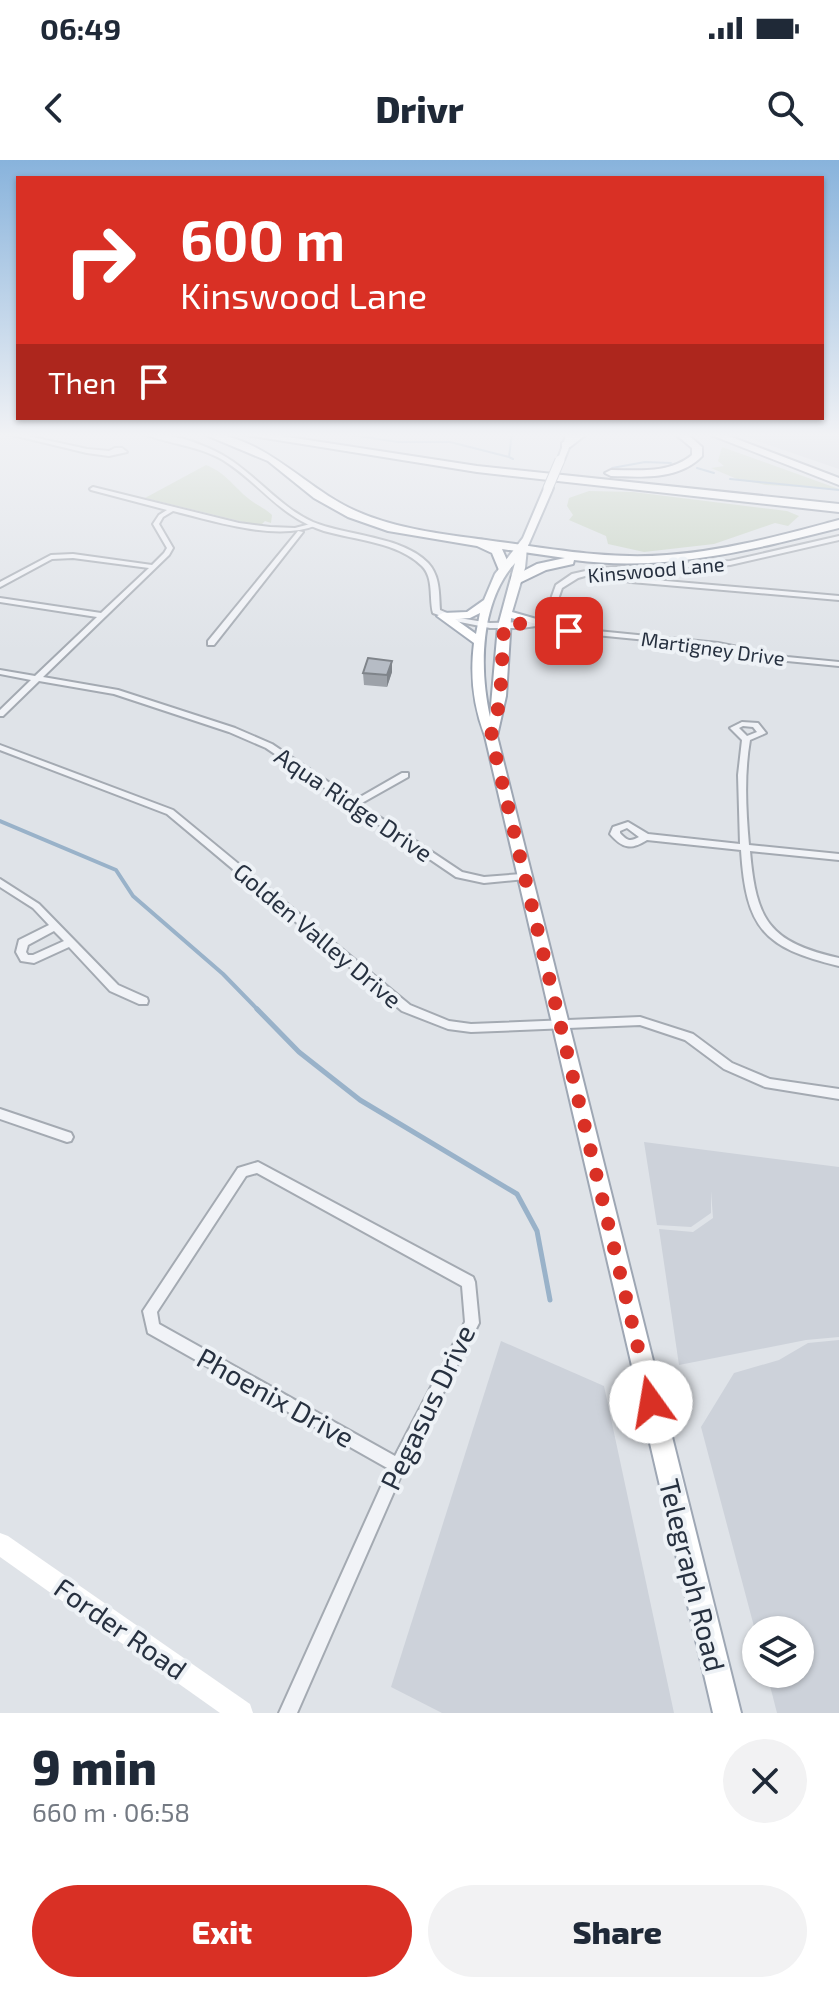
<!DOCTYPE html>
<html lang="en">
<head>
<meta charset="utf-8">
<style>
	:root { --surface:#fff; --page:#f2f2f3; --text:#1f2937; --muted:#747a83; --accent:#d93025 }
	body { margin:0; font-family:"Exo 2",sans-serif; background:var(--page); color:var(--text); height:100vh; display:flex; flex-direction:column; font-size:30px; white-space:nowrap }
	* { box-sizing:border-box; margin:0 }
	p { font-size:26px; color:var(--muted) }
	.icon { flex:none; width:44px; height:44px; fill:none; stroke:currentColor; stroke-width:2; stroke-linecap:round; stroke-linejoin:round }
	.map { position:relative; height:1553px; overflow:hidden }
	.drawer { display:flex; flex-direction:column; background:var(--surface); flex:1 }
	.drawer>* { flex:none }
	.guide { position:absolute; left:16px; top:16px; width:808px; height:244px; border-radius:0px; box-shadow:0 2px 6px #0004; background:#d93025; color:#fff; overflow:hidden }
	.buttons { position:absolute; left:742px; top:1456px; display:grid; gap:16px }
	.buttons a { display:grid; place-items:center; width:72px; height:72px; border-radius:50%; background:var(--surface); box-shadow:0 2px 6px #0004; font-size:40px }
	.pin { position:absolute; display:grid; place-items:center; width:68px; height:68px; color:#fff; margin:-34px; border-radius:16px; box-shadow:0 4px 12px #0006 }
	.me { position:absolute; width:88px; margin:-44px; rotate:347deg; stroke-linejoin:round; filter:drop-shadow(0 0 6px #0008) }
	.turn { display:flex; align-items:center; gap:28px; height:168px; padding:0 32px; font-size:36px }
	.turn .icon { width:104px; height:104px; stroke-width:2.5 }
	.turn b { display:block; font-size:56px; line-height:68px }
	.then { display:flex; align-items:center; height:76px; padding:0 32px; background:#0003; gap:16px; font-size:30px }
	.round { display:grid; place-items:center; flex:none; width:84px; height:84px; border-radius:42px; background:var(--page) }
	.summary { display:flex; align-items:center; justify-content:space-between; height:136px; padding:0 32px }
	h1 { font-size:48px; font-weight:800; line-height:60px }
	.primary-button { display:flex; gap:16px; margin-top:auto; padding:16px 32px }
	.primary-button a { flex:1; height:92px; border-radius:48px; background:var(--accent); color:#fff; font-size:32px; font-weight:800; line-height:92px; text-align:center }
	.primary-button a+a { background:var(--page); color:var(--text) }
	.status { display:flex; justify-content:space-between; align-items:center; height:56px; padding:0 40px; background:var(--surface); direction:ltr }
	.status svg { height:22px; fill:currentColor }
	header { display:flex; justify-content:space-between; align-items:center; height:104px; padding:0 32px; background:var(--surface); font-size:36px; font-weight:800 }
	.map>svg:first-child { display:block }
	.built { fill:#cdd2da }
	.green { fill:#c5d2c0 }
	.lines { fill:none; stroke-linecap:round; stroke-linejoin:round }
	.stream-far2 { stroke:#99b2c9; stroke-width:2 }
	.stream-far1 { stroke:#99b2c9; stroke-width:4 }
	.stream { stroke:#99b2c9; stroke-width:5 }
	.minor-casing { stroke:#a4aab2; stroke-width:4 }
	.tertiary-casing { stroke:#a4aab2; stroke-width:4 }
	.primary-casing { stroke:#9ea7b4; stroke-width:4 }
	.motorway-casing { stroke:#86909f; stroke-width:4 }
	.minor { fill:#f1f3f7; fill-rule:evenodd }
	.tertiary { fill:#f1f3f7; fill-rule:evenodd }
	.secondary { fill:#fff; fill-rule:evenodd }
	.primary { fill:#fff; fill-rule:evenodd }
	.motorway { fill:#fff; fill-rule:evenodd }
	.primary-bridge-casing { stroke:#9ea7b4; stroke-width:11; stroke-linecap:butt }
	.primary-bridge { stroke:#fff; stroke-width:9 }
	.wall { fill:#9da2a9 }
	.shaded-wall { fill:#7f848a }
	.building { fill:#b6bcc5; stroke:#7f848a; stroke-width:2 }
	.route { stroke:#d93025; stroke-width:14; stroke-dasharray:0 25.2 }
	.labels { text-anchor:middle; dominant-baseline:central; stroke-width:8; stroke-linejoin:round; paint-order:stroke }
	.far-street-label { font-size:20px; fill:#273140; stroke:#eef2f6 }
	.street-label { font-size:24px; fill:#273140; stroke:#eef2f6 }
	.near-street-label { font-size:28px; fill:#273140; stroke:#eef2f6 }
</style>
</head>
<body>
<div class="status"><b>06:49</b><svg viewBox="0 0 49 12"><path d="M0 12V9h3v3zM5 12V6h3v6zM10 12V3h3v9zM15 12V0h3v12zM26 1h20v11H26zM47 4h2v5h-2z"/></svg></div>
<header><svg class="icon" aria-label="back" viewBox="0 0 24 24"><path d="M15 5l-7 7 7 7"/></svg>Drivr<svg class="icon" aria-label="search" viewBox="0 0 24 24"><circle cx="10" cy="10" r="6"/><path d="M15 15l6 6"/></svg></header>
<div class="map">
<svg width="839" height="1553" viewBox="0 0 839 1553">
	<rect width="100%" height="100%" fill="#dfe3e8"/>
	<!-- built -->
	<g class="built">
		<path d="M735 273H839V309L766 284Z"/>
		<path d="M644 982 839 1007V1177L806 1180 679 1205 659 1069 693 1072 713 1058 711 1031V1053L691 1067 657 1065Z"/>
		<path d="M839 1180V1553H777L767 1514H800V1470H756V1474L701 1267 734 1213 779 1200 808 1183Z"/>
		<path d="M501 1181 604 1226 674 1553H442L391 1527Z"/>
	</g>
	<!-- green -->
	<g class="green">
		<path d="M722 287 839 329 766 325 737 319 711 308 724 306 718 301Z"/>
		<path d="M206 305C226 313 233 326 249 339 256 345 265 348 272 355L271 363 265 361 260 366 145 338Z"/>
		<path d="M589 331 633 332 787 351 799 356 788 366 775 363 714 384 644 392 608 384 606 376 569 360 573 355 567 346 569 338Z"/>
	</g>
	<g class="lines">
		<!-- stream-far2 -->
		<g class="stream-far2">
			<path d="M338 273 398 282H450L509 297"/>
			<path d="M512 273 509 297 513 299"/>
			<path d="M612 308 645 302 671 303"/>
			<path d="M697 308 714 313"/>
			<path d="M730 319 839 330"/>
		</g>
		<!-- stream-far1 -->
		<path class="stream-far1" d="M0 661 116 710 133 736 223 814 259 851"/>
		<!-- stream -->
		<path class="stream" d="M257 849 299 892 360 940 517 1034 537 1071 550 1140"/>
		<defs>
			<g id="minor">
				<path d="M4 273H14L87 289 109 291 115 288H122L127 292 109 296 87 293Z"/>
				<path d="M93 327 239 363 270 367 295 368 314 363 317 365C277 382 214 361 173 351L163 357 159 364 173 388 169 395 43 517 118 530 235 568 272 584 355 640 402 613H408V617L360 644 462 712 484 717 522 714 525 715 527 717 525 719 484 723 456 717 266 588 229 572 114 534 39 521 3 556H0V550L31 520 0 514V510L35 516 97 457 0 442V438L101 453 149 408 73 398 52 399 2 426 0 427V422L51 395 73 394 152 405 164 393 167 388 153 364 159 355 167 350 91 330 90 329Z"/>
				<path d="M298 371 303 372 214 485H208V481Z"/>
				<path d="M589 410 631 418 839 436V440L631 422 587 413 586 412Z"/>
				<path d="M541 460 557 467 718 483 787 497 839 502V506L787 501 718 487 555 471 539 463 538 462Z"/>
				<path d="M742 562 758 563 766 573 750 580C744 615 746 650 749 685L839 694V700L750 691C756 761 769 782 839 798V806C763 788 746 768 741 690L647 680C631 690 623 689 610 674L613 667 628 662 648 674 740 684 738 615 742 580 730 568ZM743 566 753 567 757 572 747 576 739 568ZM627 668 639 677C630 682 627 681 620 673V671Z"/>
				<path d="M0 585 173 650 410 845 449 861 471 864 640 857 693 874 732 903 770 919 839 929V939L765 927 724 909 685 880 640 865 471 872 448 869 402 851 167 654 0 590Z"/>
				<path d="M0 719 39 744 118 825 147 838 148 841 147 844H139L110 831 69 787 34 803 21 801 16 792 19 780 49 765 33 748 0 727ZM54 771 64 781 33 795H28L26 792 28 785Z"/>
				<path d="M0 949 71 973 73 977 71 981 67 982 0 959Z"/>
				<path d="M258 1002 473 1117 475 1122 479 1163 403 1311 297 1553H279L389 1309 148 1173 143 1151 238 1008ZM257 1013 462 1126 465 1162 395 1296 159 1164 157 1152 246 1016Z"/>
			</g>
			<path id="tertiary" d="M141 273C177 273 217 287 244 310 267 328 286 350 313 362 347 376 402 376 428 403 440 416 439 433 440 450L459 458 490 463 534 462 545 456 556 425 572 414 599 408 730 401 839 376V380L730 405 599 412 578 418 562 428 551 459 536 466 522 468H490L455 461 433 453C429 438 434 418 422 406 398 382 355 380 324 371 280 357 260 323 223 300 197 285 168 284 141 273Z"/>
			<g id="primary">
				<path d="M567 273H575L564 300 557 302Z"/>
				<path d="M545 326 553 328 527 388 525 408 512 452 547 462 541 465 511 458 506 536 497 576 741 1553H713L485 576C473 545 470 516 474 483L437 456 443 453 467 452 484 440 495 414 523 378ZM515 403 498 466 490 557C479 508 480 442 515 403ZM480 453 476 474 455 459 470 458Z"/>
			</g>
			<g id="motorway">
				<path d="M201 273C263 273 303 328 356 351 396 369 442 374 486 380 546 388 606 400 667 395 726 391 782 375 839 360V368C752 390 665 412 574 400L573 404 546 410 517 424 512 423V417L537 404 565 398 502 389 510 407 499 410 492 393 477 386 388 371 348 357 314 338 268 301Z"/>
				<path d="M234 273H262L477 306 839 344V352L477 312Z"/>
				<path d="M576 273H588L570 287H562V283Z"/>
				<path d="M674 273H686L702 287V296C679 320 642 317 611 316L605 313 611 310C638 310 669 314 692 295V288Z"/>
				<path d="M706 273H721L839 318V325Z"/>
			</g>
		</defs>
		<!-- minor casing -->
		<use href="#minor" class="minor-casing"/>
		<!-- tertiary casing -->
		<use href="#tertiary" class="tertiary-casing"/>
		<!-- primary casing -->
		<use href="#primary" class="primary-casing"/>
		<!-- motorway casing -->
		<use href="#motorway" class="motorway-casing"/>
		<!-- minor -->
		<use href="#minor" class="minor"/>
		<!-- tertiary -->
		<use href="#tertiary" class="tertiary"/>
		<!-- secondary -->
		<path class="secondary" d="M0 1373 8 1376 250 1544 253 1553H220L0 1397Z"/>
		<!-- primary -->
		<use href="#primary" class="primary"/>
		<!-- motorway -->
		<use href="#motorway" class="motorway"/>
		<defs>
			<path id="primary-bridge" d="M548 328 560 300"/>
		</defs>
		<!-- primary-bridge casing -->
		<use href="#primary-bridge" class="primary-bridge-casing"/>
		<!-- primary-bridge -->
		<use href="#primary-bridge" class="primary-bridge"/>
	</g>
	<!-- wall -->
	<path class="wall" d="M392 501V512L387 527 364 525 363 513Z"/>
	<!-- shaded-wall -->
	<path class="shaded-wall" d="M392 501V512L387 527V515Z"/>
	<!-- building -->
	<path class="building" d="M368 498 392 501 387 515 363 513Z"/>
	<!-- sky -->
	<linearGradient id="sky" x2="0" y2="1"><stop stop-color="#88b3dc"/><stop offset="0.56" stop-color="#f1f2f5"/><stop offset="1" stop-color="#f1f2f5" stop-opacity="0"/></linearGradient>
	<rect width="839" height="491" fill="url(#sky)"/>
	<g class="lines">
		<!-- route -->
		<path class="route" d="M569 471 541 462 504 465 500 541 491 576 651 1242"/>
	</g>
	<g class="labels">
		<!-- far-street labels -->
		<g class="far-street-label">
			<text transform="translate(656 409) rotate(-5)">Kinswood Lane</text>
			<text transform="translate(713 488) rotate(8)">Martigney Drive</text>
		</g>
		<!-- street labels -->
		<g class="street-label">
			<text transform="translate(354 644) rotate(34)">Aqua Ridge Drive</text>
			<text transform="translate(318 775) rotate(40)">Golden Valley Drive</text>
		</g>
		<!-- near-street labels -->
		<g class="near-street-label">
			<text transform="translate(276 1237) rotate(29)">Phoenix Drive</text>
			<text transform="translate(427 1247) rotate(-64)">Pegasus Drive</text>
			<text transform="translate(693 1415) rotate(76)">Telegraph Road</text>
			<text transform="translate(121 1468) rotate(35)">Forder Road</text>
		</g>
	</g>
</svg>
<div class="buttons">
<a><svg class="icon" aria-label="layers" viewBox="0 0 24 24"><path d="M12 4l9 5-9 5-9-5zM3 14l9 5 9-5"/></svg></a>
</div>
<div class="pin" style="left:569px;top:471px;background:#d93025"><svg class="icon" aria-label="arrive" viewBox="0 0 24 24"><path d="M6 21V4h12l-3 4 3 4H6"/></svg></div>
<svg class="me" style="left:651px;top:1242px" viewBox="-20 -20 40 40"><circle r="19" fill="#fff"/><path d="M0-13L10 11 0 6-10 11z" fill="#d93025"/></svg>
<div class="guide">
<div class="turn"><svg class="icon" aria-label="right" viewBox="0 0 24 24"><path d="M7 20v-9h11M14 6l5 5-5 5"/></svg><div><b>600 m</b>Kinswood Lane</div></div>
<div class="then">Then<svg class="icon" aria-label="arrive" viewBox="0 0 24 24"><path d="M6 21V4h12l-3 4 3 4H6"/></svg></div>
</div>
</div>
<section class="drawer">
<div class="summary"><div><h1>9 min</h1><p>660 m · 06:58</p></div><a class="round"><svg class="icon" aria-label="close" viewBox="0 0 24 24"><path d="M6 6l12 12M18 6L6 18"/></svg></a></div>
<div class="primary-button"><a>Exit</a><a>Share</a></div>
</section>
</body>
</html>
